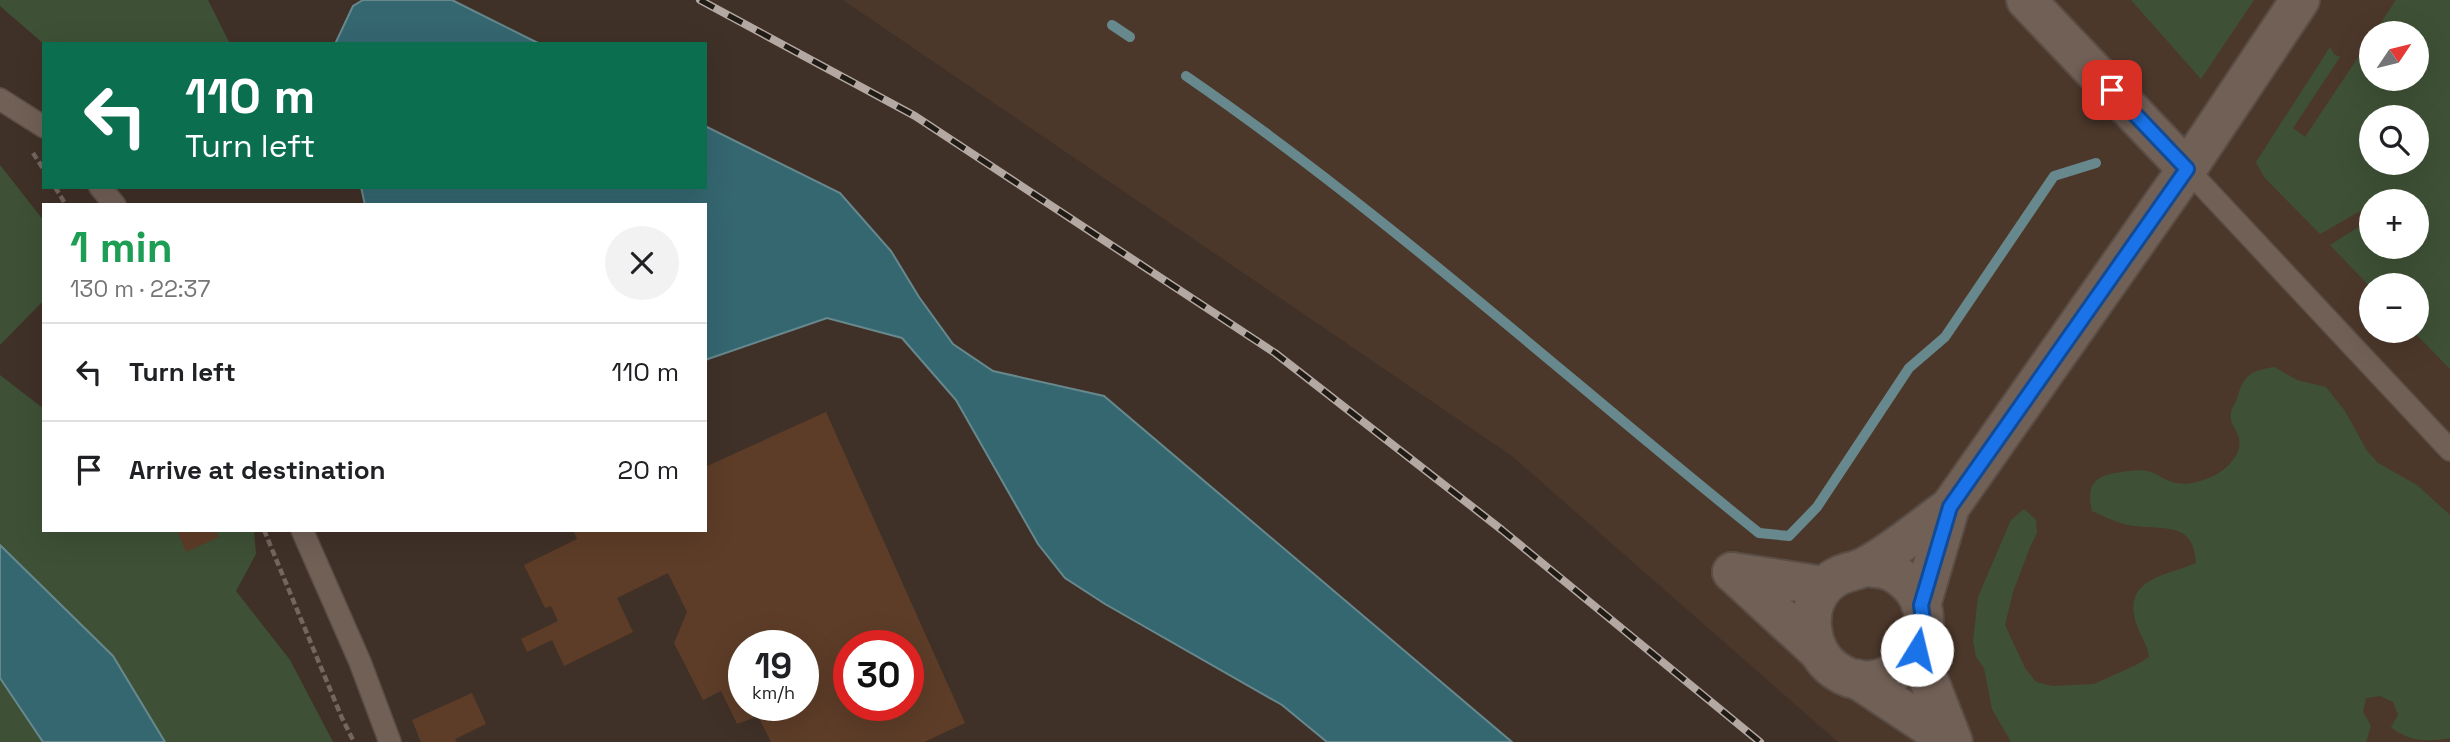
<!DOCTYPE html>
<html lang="en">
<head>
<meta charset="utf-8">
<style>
	:root { --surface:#fff; --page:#f2f2f2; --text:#202124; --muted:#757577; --line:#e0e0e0 }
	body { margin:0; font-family:"Space Grotesk",sans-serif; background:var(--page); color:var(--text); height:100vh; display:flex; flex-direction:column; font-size:26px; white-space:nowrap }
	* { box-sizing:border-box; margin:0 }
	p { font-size:23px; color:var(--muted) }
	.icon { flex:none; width:38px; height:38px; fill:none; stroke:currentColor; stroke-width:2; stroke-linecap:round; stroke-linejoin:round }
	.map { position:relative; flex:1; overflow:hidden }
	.sheet { position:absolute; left:42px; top:203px; width:665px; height:329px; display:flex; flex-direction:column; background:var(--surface); border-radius:0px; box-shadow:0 7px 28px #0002 }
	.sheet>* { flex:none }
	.hud { position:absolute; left:42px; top:42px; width:665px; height:147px; border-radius:0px; box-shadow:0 7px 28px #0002; background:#0b6e4f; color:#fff; overflow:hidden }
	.needle { width:46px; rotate:55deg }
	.controls { position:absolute; left:2359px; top:21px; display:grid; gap:14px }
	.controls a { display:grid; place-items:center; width:70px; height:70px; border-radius:50%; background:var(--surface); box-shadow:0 7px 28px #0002; font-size:35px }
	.speed { position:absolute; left:728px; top:630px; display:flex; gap:14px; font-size:35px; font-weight:700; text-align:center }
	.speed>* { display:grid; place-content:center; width:91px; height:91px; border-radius:50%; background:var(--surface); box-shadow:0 7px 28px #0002; line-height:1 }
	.speed small { font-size:18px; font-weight:400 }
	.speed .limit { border:10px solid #d22; background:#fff; color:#111 }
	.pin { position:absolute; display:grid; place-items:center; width:60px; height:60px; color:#fff; margin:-30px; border-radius:14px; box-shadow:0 4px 10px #0006 }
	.me { position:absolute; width:77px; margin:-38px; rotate:9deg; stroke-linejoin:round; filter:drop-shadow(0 0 5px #0008) }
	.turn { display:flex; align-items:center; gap:24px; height:147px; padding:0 28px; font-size:32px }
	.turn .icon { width:91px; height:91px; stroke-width:2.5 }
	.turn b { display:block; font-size:49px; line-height:60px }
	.round { display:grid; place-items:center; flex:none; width:74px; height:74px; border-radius:37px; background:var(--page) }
	.head { display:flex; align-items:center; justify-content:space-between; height:119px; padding:0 28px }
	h1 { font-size:42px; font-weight:600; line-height:52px; color:#1e9e55 }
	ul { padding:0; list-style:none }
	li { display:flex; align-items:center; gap:21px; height:98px; padding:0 28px; border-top:2px solid var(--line) }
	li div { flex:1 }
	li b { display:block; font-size:26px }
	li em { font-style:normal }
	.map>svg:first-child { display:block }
	.built { fill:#4c382b; fill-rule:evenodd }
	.green { fill:#3e5136; fill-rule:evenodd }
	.water { fill:#356771; stroke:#67888d; stroke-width:2 }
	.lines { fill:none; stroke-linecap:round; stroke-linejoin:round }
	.stream { stroke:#67888d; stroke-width:10 }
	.building { fill:#5d3d28; fill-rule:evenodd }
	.lane-casing { stroke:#594d45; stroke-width:24 }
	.street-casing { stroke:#594d45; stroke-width:42 }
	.path { stroke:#73665e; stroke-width:4.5; stroke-dasharray:7 3.5; stroke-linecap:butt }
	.lane { stroke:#716056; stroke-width:21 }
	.street { stroke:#716056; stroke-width:38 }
	.rail-casing { stroke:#b4a9a2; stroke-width:8 }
	.rail { stroke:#211b16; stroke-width:5; stroke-dasharray:16; stroke-linecap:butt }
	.route-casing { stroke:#114b97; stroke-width:18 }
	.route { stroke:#1a73e8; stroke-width:12 }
</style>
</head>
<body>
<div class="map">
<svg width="2450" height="742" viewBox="0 0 2450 742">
	<rect width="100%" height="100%" fill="#403128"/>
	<!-- built -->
	<path class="built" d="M843 0H2450V742H1838L1512 456ZM2371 33H2417V79H2371ZM2371 117H2417V163H2371ZM2371 201H2417V247H2371ZM2371 285H2417V331H2371Z"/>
	<!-- green -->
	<g class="green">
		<path d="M0 0H208L230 44H44L0 6Z"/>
		<path d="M2131 0H2254L2201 79Z"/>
		<path d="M2396 0H2450V369L2413 331H2417V285H2371V288L2330 245 2371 219V247H2417V201H2371V219L2362 210 2320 234 2264 177 2256 162 2330 47 2334 54 2340 57 2293 128 2305 137 2371 38V79H2417V33H2374ZM2417 117V163H2371V117Z"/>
		<path d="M0 165 44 221V300L0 345Z"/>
		<path d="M2274 367 2297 380 2326 387 2345 411 2367 451 2378 463 2417 485 2450 515V738C2427 742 2409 742 2391 727L2398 715 2393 702 2380 696 2366 698 2363 712 2371 726 2366 742H2011L1992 709 1984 668 1976 657 1973 641 1978 597 2011 520 2024 509 2036 520 2037 533 2030 547 2013 592 2005 625 2025 668 2036 682 2052 686 2094 684 2136 665 2149 657C2147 641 2136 630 2134 615 2127 577 2173 574 2196 563 2194 521 2164 530 2134 526 2119 524 2105 517 2092 511 2086 484 2094 476 2121 472 2129 471 2139 469 2148 471 2158 474 2167 482 2177 483 2189 485 2198 482 2209 478 2223 473 2243 456 2239 438 2237 429 2229 424 2231 413 2231 408 2236 403 2237 398 2244 375 2250 371 2274 367Z"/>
		<path d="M0 375 44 409V530H254L256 554 236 591 290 660 333 742H165L113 656 0 545Z"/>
		<path d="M0 678 43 742H0Z"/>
	</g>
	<!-- water -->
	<g class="water">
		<path d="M363 0H452L540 44H335L353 6Z"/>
		<path d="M705 126 840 193 891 251 919 297 953 344 993 371 1104 396 1512 742H1327L1282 705 1105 604 1065 578 1038 544 956 400 902 338 827 318 705 360V205H365L361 187H705Z"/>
		<path d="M0 545 113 656 165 742H43L0 678Z"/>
	</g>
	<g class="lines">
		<!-- stream -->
		<g class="stream">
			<path d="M1112 25 1130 37"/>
			<path d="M1186 76C1388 215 1568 380 1759 533L1789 536 1817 507 1909 368 1945 337 2054 176 2096 163"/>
		</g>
	</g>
	<!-- building -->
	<g class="building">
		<path d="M826 412 965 723 924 742H771L758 716 737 724 721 691 703 700 674 643 687 612 668 573 617 598 633 632 564 666 552 640 527 652 521 639 558 621 551 606 545 608 524 565 577 539 573 530H705V467ZM744 646H803V705H744ZM849 646H908V705H849Z"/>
		<path d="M184 530H216L219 537 186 552 178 533Z"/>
		<path d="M472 693 486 724 455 739 457 742H421L412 720Z"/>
	</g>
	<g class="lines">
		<defs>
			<g id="lane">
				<path d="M0 99 44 127"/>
				<path d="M2187 169 2450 450"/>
				<path d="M100 187 115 205"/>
				<path d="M302 530 360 662 390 742"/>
			</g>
			<g id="street">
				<path d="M2026 0 2187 169 2300 0"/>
				<path d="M1866 567C1874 568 1884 568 1892 572 1966 613 1896 713 1835 670 1809 652 1803 608 1826 585 1841 570 1853 574 1868 565 1897 549 1923 526 1950 507"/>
				<path d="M1732 572 1819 652"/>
				<path d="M1732 572 1824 586"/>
				<path d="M1921 605 1950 507 2187 169"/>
				<path d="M1917 650 1953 742"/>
				<path d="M1857 679 1952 742"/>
			</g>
		</defs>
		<!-- lane casing -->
		<use href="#lane" class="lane-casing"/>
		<!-- street casing -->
		<use href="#street" class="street-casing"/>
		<!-- path -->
		<g class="path">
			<path d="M33 153 44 170"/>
			<path d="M55 187 66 205"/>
			<path d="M264 530 342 718 354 742"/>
		</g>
		<!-- lane -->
		<use href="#lane" class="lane"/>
		<!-- street -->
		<use href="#street" class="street"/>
		<defs>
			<path id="rail" d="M700 0 915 116 1275 353 1502 530 1760 742"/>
		</defs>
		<!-- rail casing -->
		<use href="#rail" class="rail-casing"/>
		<!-- rail -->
		<use href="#rail" class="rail"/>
	</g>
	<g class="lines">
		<defs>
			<path id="route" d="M1917 650 1924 628 1921 605 1950 507 2187 169 2112 90"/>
		</defs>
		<!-- route casing -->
		<use href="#route" class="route-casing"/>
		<!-- route -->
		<use href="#route" class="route"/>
	</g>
</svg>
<div class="controls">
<a><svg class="needle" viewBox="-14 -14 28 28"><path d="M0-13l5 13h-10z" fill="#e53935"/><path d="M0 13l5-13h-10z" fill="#757577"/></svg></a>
<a><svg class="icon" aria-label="search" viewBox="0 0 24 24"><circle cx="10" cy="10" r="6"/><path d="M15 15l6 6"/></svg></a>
<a>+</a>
<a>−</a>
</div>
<div class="speed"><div>19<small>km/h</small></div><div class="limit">30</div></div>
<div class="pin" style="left:2112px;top:90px;background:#d93025"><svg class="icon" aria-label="arrive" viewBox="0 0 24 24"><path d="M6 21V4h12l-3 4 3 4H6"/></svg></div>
<svg class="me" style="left:1917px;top:650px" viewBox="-20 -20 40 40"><circle r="19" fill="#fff"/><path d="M0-13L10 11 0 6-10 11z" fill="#1a73e8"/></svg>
<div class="hud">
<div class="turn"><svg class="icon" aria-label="left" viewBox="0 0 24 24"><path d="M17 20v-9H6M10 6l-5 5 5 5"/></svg><div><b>110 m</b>Turn left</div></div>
</div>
<section class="sheet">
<div class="head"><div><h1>1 min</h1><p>130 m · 22:37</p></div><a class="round"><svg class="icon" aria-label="close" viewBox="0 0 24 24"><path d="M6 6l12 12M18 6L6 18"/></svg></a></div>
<ul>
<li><svg class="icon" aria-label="left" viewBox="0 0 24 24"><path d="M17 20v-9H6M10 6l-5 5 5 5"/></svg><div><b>Turn left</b></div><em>110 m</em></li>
<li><svg class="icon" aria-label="arrive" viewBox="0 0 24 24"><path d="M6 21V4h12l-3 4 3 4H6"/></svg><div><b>Arrive at destination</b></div><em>20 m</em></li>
</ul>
</section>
</div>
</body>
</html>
